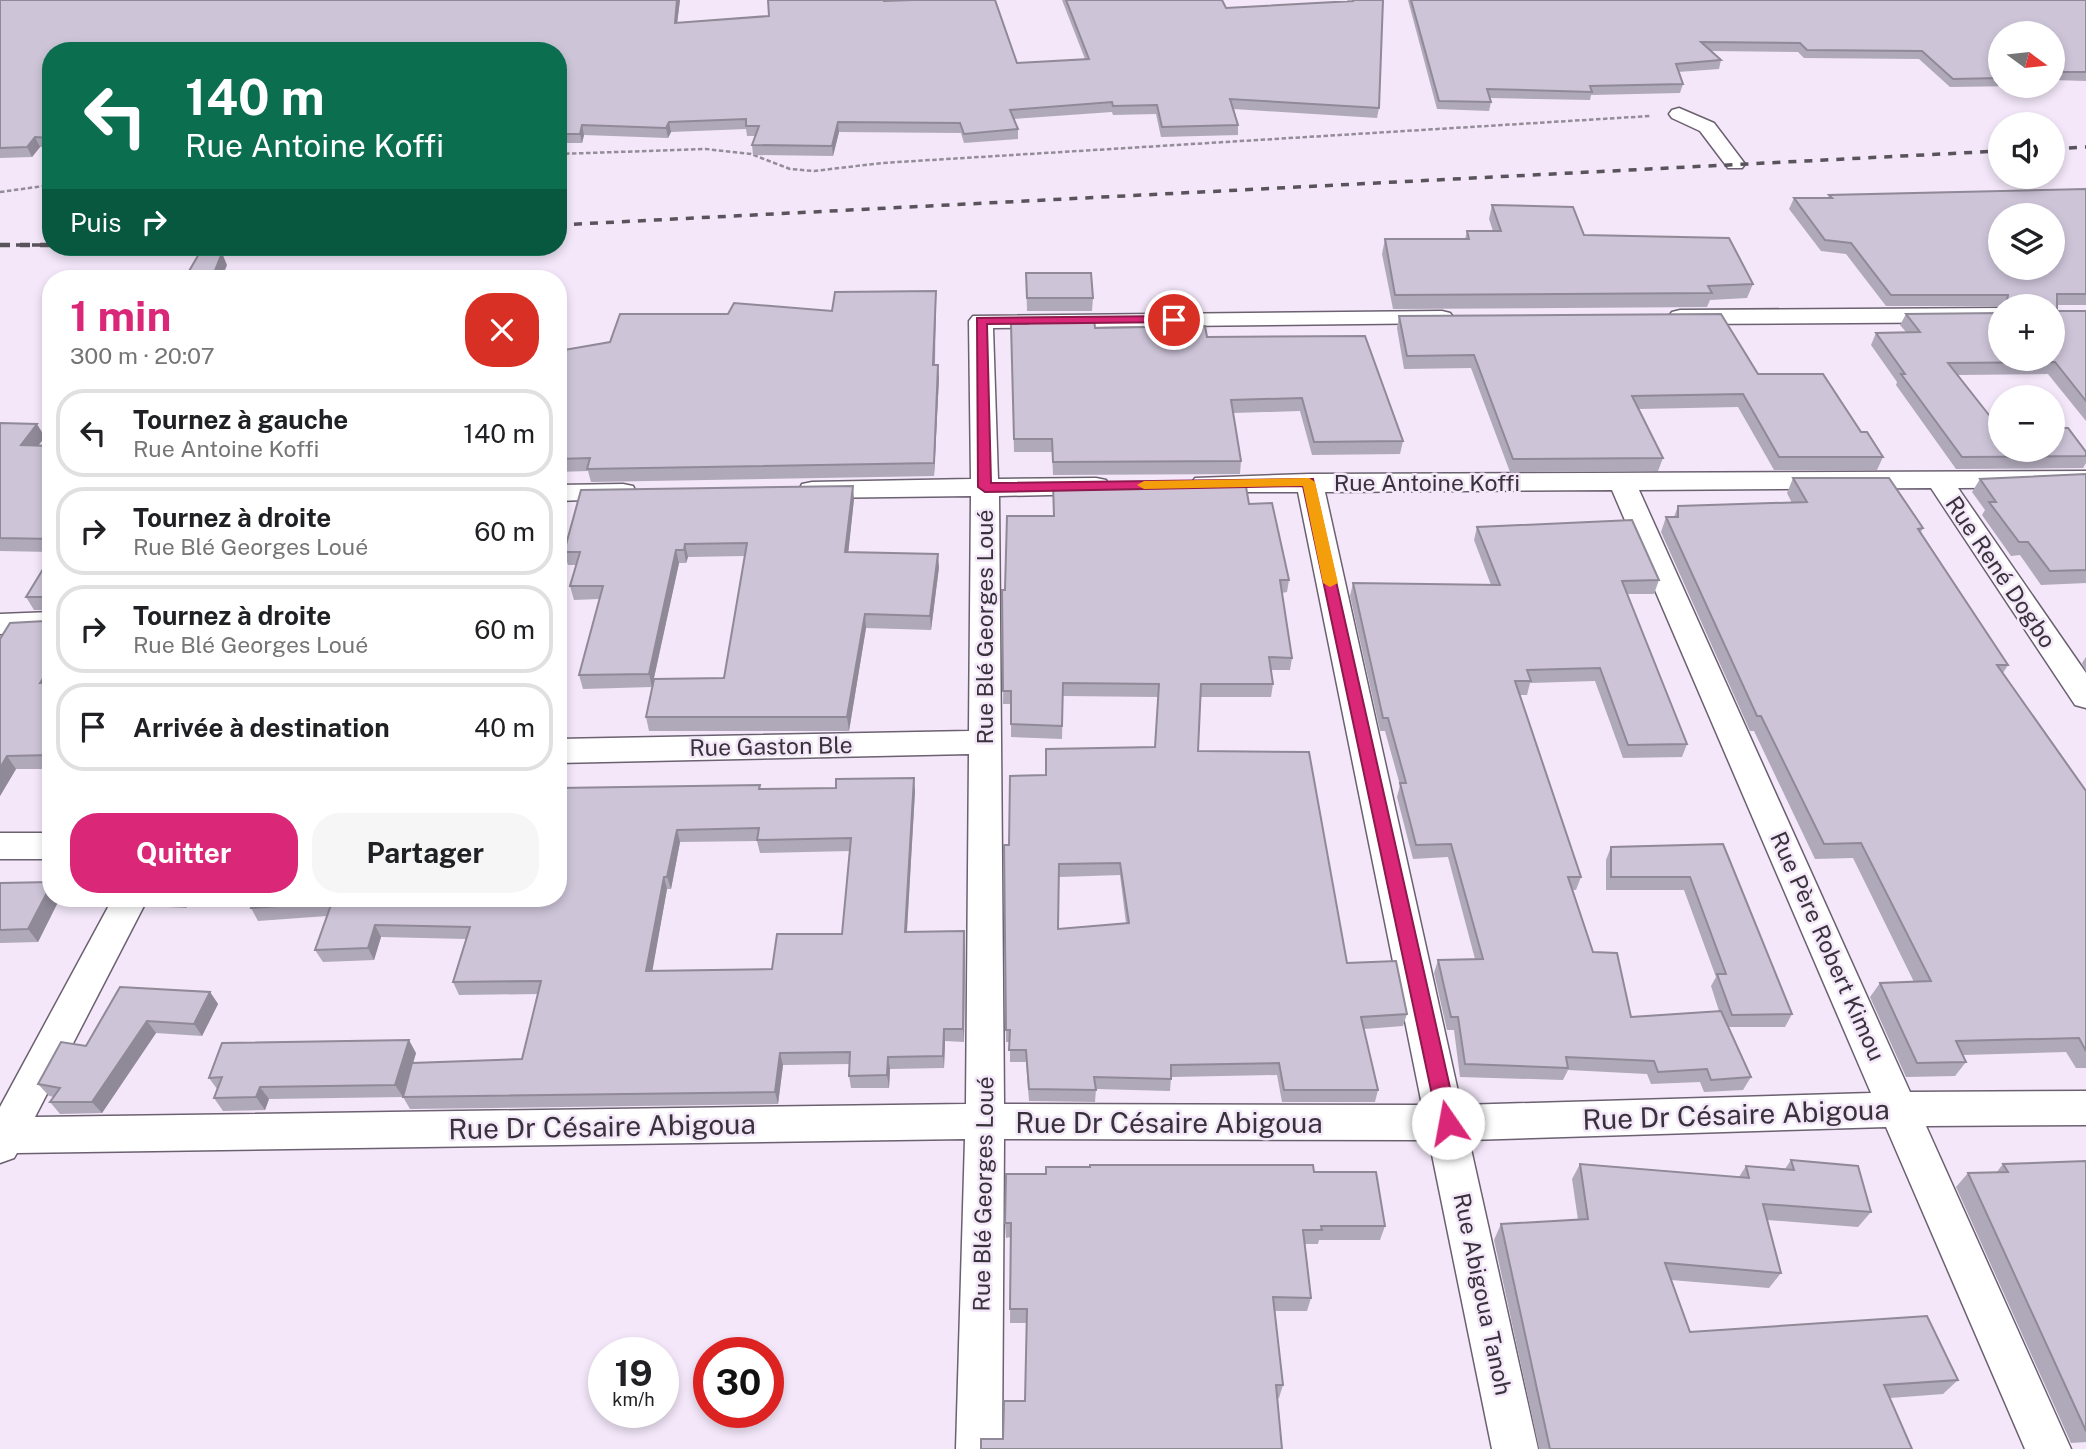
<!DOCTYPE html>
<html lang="fr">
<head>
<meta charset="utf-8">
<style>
	:root { --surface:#fff; --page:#f6f6f6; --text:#202124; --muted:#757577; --line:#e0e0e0; --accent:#db2777 }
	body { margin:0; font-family:"Public Sans",sans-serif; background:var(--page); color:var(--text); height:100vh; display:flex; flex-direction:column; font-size:26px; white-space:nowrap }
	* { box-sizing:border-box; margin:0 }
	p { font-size:23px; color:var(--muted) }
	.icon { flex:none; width:38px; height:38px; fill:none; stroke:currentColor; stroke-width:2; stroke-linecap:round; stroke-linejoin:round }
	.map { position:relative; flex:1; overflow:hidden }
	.sheet { position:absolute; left:42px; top:270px; width:525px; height:637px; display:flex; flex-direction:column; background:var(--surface); border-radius:28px; box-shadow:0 4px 10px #0003 }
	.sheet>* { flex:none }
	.top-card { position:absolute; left:42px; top:42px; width:525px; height:214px; border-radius:28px; box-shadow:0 4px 10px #0003; background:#0b6e4f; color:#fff; overflow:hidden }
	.needle { width:46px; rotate:105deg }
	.buttons { position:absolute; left:1988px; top:21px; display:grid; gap:14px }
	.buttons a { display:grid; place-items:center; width:77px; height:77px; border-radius:50%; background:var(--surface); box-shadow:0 4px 10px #0003; font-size:35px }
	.speed { position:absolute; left:588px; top:1337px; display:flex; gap:14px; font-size:35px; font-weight:700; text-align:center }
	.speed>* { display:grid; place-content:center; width:91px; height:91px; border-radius:50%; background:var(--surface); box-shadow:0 4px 10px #0003; line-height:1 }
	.speed small { font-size:18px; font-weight:400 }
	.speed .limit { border:10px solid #d22; background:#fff; color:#111 }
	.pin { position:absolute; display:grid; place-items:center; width:60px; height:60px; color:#fff; margin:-30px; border:4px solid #fff; border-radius:50%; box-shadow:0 2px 7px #0007 }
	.me { position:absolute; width:77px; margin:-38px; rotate:348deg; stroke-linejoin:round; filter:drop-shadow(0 0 5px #0008) }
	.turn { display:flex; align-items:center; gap:24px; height:147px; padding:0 28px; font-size:32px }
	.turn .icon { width:91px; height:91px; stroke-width:2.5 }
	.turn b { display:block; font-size:49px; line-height:60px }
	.then { display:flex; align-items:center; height:66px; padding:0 28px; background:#0003; gap:14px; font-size:26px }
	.round { display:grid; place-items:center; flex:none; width:74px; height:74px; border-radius:28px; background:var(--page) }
	.overview { display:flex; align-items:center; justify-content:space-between; height:119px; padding:0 28px }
	h1 { font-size:42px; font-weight:700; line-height:52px; color:var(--accent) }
	.cta { display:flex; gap:14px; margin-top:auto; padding:14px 28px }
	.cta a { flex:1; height:80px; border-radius:28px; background:var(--accent); color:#fff; font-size:28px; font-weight:700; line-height:80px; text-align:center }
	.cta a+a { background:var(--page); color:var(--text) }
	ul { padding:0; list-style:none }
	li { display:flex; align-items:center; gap:21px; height:88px; margin:0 14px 10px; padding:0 14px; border:4px solid var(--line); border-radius:28px }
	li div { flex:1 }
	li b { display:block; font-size:26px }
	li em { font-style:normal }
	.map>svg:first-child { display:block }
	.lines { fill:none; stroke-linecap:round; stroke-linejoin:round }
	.minor-casing { stroke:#6b6170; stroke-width:3 }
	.path { stroke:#948c98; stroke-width:2.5; stroke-dasharray:4.5 2.5; stroke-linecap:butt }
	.minor { fill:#fff; fill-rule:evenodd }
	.rail-far1 { stroke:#59535c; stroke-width:3.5; stroke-dasharray:8 8; stroke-linecap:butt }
	.rail { stroke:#59535c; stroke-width:4.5; stroke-dasharray:10 10; stroke-linecap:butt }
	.wall { fill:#b0a9ba; fill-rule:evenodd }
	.shaded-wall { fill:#908997 }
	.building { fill:#cdc4d8; stroke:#908997; stroke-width:2; fill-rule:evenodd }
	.route { fill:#db2777; stroke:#8e194d; stroke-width:2 }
	.slow { fill:#f59e0b }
	.labels { text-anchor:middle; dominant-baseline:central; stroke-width:5; stroke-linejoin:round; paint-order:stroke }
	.street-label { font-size:23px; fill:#38333a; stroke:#f3e7f9 }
	.near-street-label { font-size:28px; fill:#38333a; stroke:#f3e7f9 }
</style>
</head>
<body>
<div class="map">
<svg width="2086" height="1449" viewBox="0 0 2086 1449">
	<rect width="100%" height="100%" fill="#f3e7f9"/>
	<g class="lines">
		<defs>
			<g id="minor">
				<path d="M1679 108 1714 123 1745 164 1742 168H1728L1700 131 1672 118 1669 114 1672 110Z"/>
				<path d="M2000 308V322L1680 324 1672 322 1668 317 1672 312 1680 310Z"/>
				<path d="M1442 311 1450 313 1454 318 1450 323 993 328 998 479 1096 478 1106 480 1109 486 1106 492 1096 494 999 496 1004 1104 1422 1105 1298 492H1204L1195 490 1191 484 1195 478 1309 474 2086 471V487L1958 488 2086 673V708L2075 705 1931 488 1639 490 1910 1092 2086 1091V1125L1926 1126 2071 1449H2025L1886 1127 1469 1140 1538 1449H1492L1429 1140 1004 1139 1002 1449H956L965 1139 17 1153 14 1158 0 1163V1107L113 898H148L35 1117 966 1104 969 754 558 763V739L969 731 971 496 812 498 802 496 799 490 802 484 812 482 971 479 969 321 973 316ZM1612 490 1871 1093 1461 1105 1325 492Z"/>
				<path d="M623 484 633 486 636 492 633 498 558 501V485Z"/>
				<path d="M51 612V632L0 634V614Z"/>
				<rect x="0" y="833" width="51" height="26"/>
			</g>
		</defs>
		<!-- minor casing -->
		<use href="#minor" class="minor-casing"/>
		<!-- path -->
		<g class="path">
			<path d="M558 154 706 149 751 154 790 169 814 171 882 163 1650 116"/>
			<path d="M0 192 51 185"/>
		</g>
		<!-- minor -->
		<use href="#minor" class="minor"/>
		<!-- rail-far1 -->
		<g class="rail-far1">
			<path d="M2053 149 2086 147"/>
			<path d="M558 225 2000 151"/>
			<path d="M0 245H51"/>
		</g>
		<!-- rail -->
		<path class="rail" d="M0 245H51"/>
	</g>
	<!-- wall -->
	<g class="wall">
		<path d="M0 0H680L677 23 769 16 884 1 1017 63 1085 59 1062 0H1222L1226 8 1348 2 1347 0H1383L1379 108 1377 118 1234 109 1238 125V135L1161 137 1156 114 1113 115 1112 112 1014 119 1018 129V139L964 143 961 133 839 132 833 156 753 155 752 145 755 136H747L746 129 671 132 668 138 584 135 582 143H558V51H51V147H40L32 157 0 158Z"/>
		<path d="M1408 0H2086V81L2053 80V33H2000V86H2019L1950 87 1919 59 1804 58 1798 52 1711 51 1721 60 1719 69 1678 72 1683 84 1680 93 1591 95 1590 100 1490 98 1491 102 1489 111 1437 109Z"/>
		<path d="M2086 189V305H2057V311H2086V421L2048 374 1957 375 1999 429 2086 452V463L2083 468 1956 469 1896 385 1897 382 1871 345 1876 333 1906 332 1900 325 1906 314 2000 359 2053 306H1886L1846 254 1821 251 1789 209 1794 198H1828L1829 195Z"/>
		<path d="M1492 205 1584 235 1753 284 1747 298 1710 300 1707 307 1393 309 1382 254 1385 239H1465L1467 231H1493L1489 219Z"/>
		<path d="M1026 273 1093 298 1092 311H1027Z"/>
		<path d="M936 291V303L935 365 939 378 934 476 591 482 588 471 558 472V351L610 342 728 314 832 311Z"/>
		<path d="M1399 316 1758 374 1861 432 1883 457 1877 470H1774L1738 407 1638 409 1663 458 1658 471 1510 472 1471 368 1404 369 1397 328Z"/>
		<path d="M1011 324 1095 328 1207 337 1403 441 1400 454 1312 455 1300 411 1233 413 1241 461 1240 474 1053 475 1052 452H1014Z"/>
		<path d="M0 423 45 437 38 446H51V552L0 551Z"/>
		<path d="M2086 474V583L2041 585 2020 555 2011 556 1982 515 1985 510 1972 492 1980 479Z"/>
		<path d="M1793 478 1923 528 1921 532 2008 665 2003 673 2086 791V1068H2076L2066 1052 1963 1055 1966 1062 1955 1076 1906 1077 1870 997 1880 983 1914 982 1853 858 1815 859 1754 731H1750L1661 532 1666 517H1674L1678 506 1792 503 1787 493Z"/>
		<path d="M854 499 848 552 939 567 931 630 866 628 849 731H649L646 717 724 678 745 556 688 557 686 563H679L652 687 583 689 579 675 599 599 574 600 570 586 576 565H568L564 552Z"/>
		<path d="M1249 504 1289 580 1287 592 1282 593 1292 658 1290 670H1271L1273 684 1271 697H1200L1198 751 1347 963 1407 1014 1403 1026 1364 1029 1378 1090 1375 1102H1282L1277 1075 1171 1077 1170 1091 1096 1089 1095 1102 1029 1101 1026 1062H1010V1042H1006L1004 845H1009L1046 775 1155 747 1158 697 1063 696 1062 739 1011 737V704H1003L1005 590 1054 516ZM1120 875 1126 923 1058 929 1059 877Z"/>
		<path d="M1477 527 1659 580 1654 594H1627L1687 744 1682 757 1623 758 1595 681 1530 683 1527 695H1520L1581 877 1576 890H1573L1593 952 1631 1017 1719 1011 1711 986 1716 977 1684 890H1606V860L1611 847 1723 844 1792 1014 1785 1027H1728L1751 1077 1743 1090 1704 1092 1700 1082 1651 1084 1647 1074 1568 1070 1563 1080 1460 1077 1454 1030H1447L1434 973 1438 960 1475 959 1448 857 1413 859 1397 797 1400 785 1385 731H1380L1350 596 1353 583 1491 585 1474 540Z"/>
		<path d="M51 556V769H16L0 796V639L45 621V610H34L26 597Z"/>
		<path d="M2086 657V672L2082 663Z"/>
		<path d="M558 788 915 791 907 932 965 944 964 1042 945 1041 944 1068 890 1069 889 1088H851L849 1076 850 1064 783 1065 778 1104 410 1109 403 1097 269 1099 265 1110 223 1111 214 1098 217 1089 209 1078 416 1053 413 1063 522 1059 538 994 459 995 453 982 466 939 381 937 374 960 323 962 315 950 327 916 258 921 251 908ZM757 841 760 853 850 851 842 934 772 969 652 971 667 889H671L680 842Z"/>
		<path d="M0 883 51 898H60L38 942 0 943Z"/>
		<path d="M141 898H192L186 908 147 906Z"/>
		<path d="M210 992 218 1004 202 1036 156 1033 102 1113 60 1114 50 1102 54 1097 49 1096 38 1084 86 1046Z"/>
		<path d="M1791 1160 1871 1212 1858 1227 1767 1220 1781 1273 1769 1288 1671 1280 1690 1332 1958 1380 1943 1394 1890 1398 1912 1449H1539L1494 1240 1501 1224 1578 1220 1572 1179 1580 1164 1739 1177 1746 1166 1785 1169Z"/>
		<path d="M2086 1161V1442L2071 1443 1956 1187 1968 1173H1996L2003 1164Z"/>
		<path d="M1314 1172 1385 1226 1380 1240H1319L1318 1244H1305L1311 1298 1307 1311H1275L1283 1385 1279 1398 1003 1439 1025 1401 1027 1323H1010L1011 1237 1006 1238 1005 1223Z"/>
	</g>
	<!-- shaded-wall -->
	<g class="shaded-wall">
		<path d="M677 0H680L676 32 675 23Z"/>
		<path d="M669 122 671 132 668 138 666 128Z"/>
		<path d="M838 122 839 132 833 156 832 146Z"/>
		<path d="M582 125 584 135 582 143 580 134Z"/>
		<path d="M35 137 40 147 32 157 27 147Z"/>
		<path d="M222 253 227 265 222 278H212Z"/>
		<path d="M936 291V303L934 378 933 365Z"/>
		<path d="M938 365 939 378 934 476V463Z"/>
		<path d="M37 424 45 437 28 458 21 445Z"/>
		<path d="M853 486 854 499 847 565 845 552Z"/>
		<path d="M685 544 688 557 686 563 684 550Z"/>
		<path d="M676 550 679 563 652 687 649 674Z"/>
		<path d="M938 554 939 567 931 630 930 616Z"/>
		<path d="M865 614 866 628 849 731 847 717Z"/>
		<path d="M51 666V693L40 683Z"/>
		<path d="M7 756 16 769 0 796V768Z"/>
		<path d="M914 778 915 791 906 945 905 932Z"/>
		<path d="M677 830 680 842 671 889 667 877Z"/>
		<path d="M664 877 667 889 650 984 646 971Z"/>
		<path d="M51 885V898H60L38 942 28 929Z"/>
		<path d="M179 898H192L186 908Z"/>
		<path d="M375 925 381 937 374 960 368 948Z"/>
		<path d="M964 931 965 944 964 1042 963 1029Z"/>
		<path d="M210 992 218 1004 202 1036 194 1024Z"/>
		<path d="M147 1021 156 1033 102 1113 92 1102Z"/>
		<path d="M944 1029 945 1041 944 1068 943 1056Z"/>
		<path d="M409 1040 416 1053 403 1097 395 1085Z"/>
		<path d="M780 1053 783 1065 778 1104 775 1092Z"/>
		<path d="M888 1057 890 1069 889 1088 887 1075Z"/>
		<path d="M260 1087 269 1099 265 1110 256 1097Z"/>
	</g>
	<!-- building -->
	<g class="building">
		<path d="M0 0H677L675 23 769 16 768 0H884V1L913 0H995L1017 63 1089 59 1066 0H1222L1226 8 1353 1V0H1383L1379 108 1230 99 1238 125 1162 127 1157 105 1113 106 1112 102 1010 110 1018 129 964 134 960 123 838 122 832 146 752 145 759 126H746V119L669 122 666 128 582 125 580 134H558V51H51V138L35 137 27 147 0 148Z"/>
		<path d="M1411 0H2086V72H2053V33H2000V78L1953 79 1922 51 1807 50 1800 43 1701 42 1721 60 1676 64 1683 84 1590 86 1592 92 1487 89 1491 102 1439 101Z"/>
		<path d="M2086 189V294H2057V311H2086V401L2055 362 1948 363 2000 429V450H2053V428H2068L2086 452V456L1962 457 1901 374H1905L1876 333 1920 332 1906 314 2000 313V359H2053V306H2006L2008 295H1891L1851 243 1825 240 1794 198H1832L1829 195ZM2000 215H2053V268H2000Z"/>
		<path d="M1492 205 1573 207 1584 235 1729 238 1753 284 1708 286 1712 293 1395 295 1385 239H1469L1467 231H1501Z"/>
		<path d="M203 247H208L222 253 212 278H185Z"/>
		<path d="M1026 273H1091L1093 298H1027Z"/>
		<path d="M936 291 933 365H938L934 463 587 469 590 458 558 459V351L610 342 620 314H728L734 303 832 311 835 292Z"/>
		<path d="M1721 314 1758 374H1823L1861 432H1867L1883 457H1779L1743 394 1632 396 1663 458 1513 459 1474 355 1407 356 1399 316Z"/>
		<path d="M1094 317 1095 328 1205 326 1207 337 1365 336 1403 441 1314 442 1302 398 1231 400 1241 461 1053 462 1052 439H1014L1011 324H1028V318Z"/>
		<path d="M0 423 37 424 21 445 51 446V539L0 538Z"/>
		<path d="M2086 474V570L2050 571 2028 542H2019L1989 502H1996L1980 479Z"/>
		<path d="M1793 478H1889L1923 528 1918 529 2008 665H1997L2086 791V1051L2079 1038 1956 1041 1966 1062 1917 1063 1880 983 1931 981 1861 843 1824 844 1761 716H1757L1666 517H1678V506L1807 502Z"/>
		<path d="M1245 481 1249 504 1272 503 1289 580H1280L1292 658 1269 657 1273 684H1201L1198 751 1309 752 1347 963 1396 961 1407 1014 1361 1017 1378 1090H1284L1279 1063 1171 1065V1079L1094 1077 1096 1090 1029 1089 1026 1050H1009L1010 1030H1006L1004 845H1009L1010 776 1046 775V749L1155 747 1159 684 1063 683 1062 726 1011 724V691H1003L1002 590H1005L1007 516H1054L1053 484ZM1120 863 1129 923 1058 929 1059 864Z"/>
		<path d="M853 486 845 552 938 554 930 616 865 614 847 717H646L654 679 724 678 747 543 685 544 684 550H676L649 674 579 675 603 586H570L580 552H564L581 490Z"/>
		<path d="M1632 520 1659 580 1622 581 1687 744 1628 745 1600 668 1527 670 1531 681H1515L1581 877H1568L1593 952 1617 953 1631 1017 1721 1011 1751 1077 1711 1080 1707 1069 1658 1072 1654 1061 1566 1057 1568 1068 1465 1064 1458 1017H1451L1438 960 1483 959 1451 844 1416 845 1400 783H1406L1388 718H1383L1353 583 1500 585 1477 527Z"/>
		<path d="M51 556V666L40 683H51V755L7 756 0 768V639L10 623 45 621V597H26Z"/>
		<path d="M914 778 905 932 964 931 963 1029H944L943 1056 888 1057 887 1075 849 1076 850 1052 780 1053 775 1092 403 1097 412 1063 522 1059 541 981 453 982 470 927 375 925 368 948 315 950 332 902 251 908 254 898H558V788L760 785 759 789 836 788V779ZM759 828 757 840 851 838 842 934H777L772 969 646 971 664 877H667L677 830Z"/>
		<path d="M1723 844 1792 1014 1732 1015 1717 974H1726L1690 877H1611V847Z"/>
		<path d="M51 882V885L28 929 0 930V883Z"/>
		<path d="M120 987 210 992 194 1024 147 1021 92 1102H50L60 1088 38 1084 61 1042 86 1046Z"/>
		<path d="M409 1040 395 1085 260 1087 256 1097 214 1098 222 1077 209 1078 222 1043Z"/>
		<path d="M1791 1160 1858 1166 1871 1212 1763 1204 1781 1273 1665 1263 1690 1332 1927 1316 1958 1380 1884 1385 1912 1449H1550L1501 1224 1588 1219 1580 1164 1749 1178 1746 1166 1794 1170Z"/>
		<path d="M2086 1161V1431L1968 1173 2008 1172 2003 1164Z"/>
		<path d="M1090 1165H1313L1314 1172H1376L1385 1226H1321L1322 1230H1303L1311 1298 1273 1297 1283 1385H1276L1282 1449H981V1439H1003L1004 1401H1025L1027 1309H1010L1011 1223H1005L1006 1174H1046V1167H1090Z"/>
	</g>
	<!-- route -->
	<path class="route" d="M1174 316 1180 320 1178 322 987 324 991 483 1313 479 1458 1123 1455 1129 1448 1131 1441 1129 1438 1123 1303 486 985 492 978 487 977 318Z"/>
	<!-- slow -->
	<path class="slow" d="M1309 478 1315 482 1338 583 1330 587 1323 583 1303 486 1144 489 1137 485 1144 481Z"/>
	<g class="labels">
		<!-- street labels -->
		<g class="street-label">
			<text x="1427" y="482">Rue Antoine Koffi</text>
			<text transform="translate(2001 572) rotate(56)">Rue René Dogbo</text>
			<text transform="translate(984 627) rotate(-90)">Rue Blé Georges Loué</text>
			<text transform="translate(771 746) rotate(-1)">Rue Gaston Ble</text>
			<text transform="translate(1828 946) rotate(66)">Rue Père Robert Kimou</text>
			<text transform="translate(983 1194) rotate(-89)">Rue Blé Georges Loué</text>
			<text transform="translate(1483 1294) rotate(78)">Rue Abigoua Tanoh</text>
		</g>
		<!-- near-street labels -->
		<g class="near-street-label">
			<text transform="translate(1736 1114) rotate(-2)">Rue Dr Césaire Abigoua</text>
			<text x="1169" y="1122">Rue Dr Césaire Abigoua</text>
			<text transform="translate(602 1126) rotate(-1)">Rue Dr Césaire Abigoua</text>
		</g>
	</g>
</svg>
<div class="buttons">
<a><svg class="needle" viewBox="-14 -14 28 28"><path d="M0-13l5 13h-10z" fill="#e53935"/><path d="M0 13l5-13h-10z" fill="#757577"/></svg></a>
<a><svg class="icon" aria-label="sound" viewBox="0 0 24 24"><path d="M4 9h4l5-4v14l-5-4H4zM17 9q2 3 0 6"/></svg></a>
<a><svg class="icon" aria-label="layers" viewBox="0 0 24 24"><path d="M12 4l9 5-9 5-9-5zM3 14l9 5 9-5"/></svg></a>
<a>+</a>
<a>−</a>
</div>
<div class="speed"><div>19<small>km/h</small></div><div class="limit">30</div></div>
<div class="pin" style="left:1174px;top:320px;background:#d93025"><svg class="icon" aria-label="arrive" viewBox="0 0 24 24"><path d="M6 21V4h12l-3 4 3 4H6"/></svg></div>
<svg class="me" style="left:1448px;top:1123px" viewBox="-20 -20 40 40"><circle r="19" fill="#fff"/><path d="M0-13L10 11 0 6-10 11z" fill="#db2777"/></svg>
<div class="top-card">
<div class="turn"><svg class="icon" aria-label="left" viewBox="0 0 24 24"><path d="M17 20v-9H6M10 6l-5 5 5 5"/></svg><div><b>140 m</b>Rue Antoine Koffi</div></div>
<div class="then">Puis<svg class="icon" aria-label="right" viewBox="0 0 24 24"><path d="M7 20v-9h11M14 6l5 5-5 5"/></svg></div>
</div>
<section class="sheet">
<div class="overview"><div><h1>1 min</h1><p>300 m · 20:07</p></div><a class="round" style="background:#d93025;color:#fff"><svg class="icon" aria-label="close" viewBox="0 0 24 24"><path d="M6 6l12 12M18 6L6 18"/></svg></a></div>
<ul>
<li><svg class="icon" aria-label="left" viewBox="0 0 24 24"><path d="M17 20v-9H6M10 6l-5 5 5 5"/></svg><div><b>Tournez à gauche</b><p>Rue Antoine Koffi</p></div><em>140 m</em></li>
<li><svg class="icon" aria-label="right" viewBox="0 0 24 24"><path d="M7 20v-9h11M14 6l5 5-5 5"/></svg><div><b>Tournez à droite</b><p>Rue Blé Georges Loué</p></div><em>60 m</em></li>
<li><svg class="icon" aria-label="right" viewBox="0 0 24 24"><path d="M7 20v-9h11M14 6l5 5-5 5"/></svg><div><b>Tournez à droite</b><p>Rue Blé Georges Loué</p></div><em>60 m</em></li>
<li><svg class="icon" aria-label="arrive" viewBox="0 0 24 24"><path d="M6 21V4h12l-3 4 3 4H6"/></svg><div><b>Arrivée à destination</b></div><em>40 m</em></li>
</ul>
<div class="cta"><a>Quitter</a><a>Partager</a></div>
</section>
</div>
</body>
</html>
